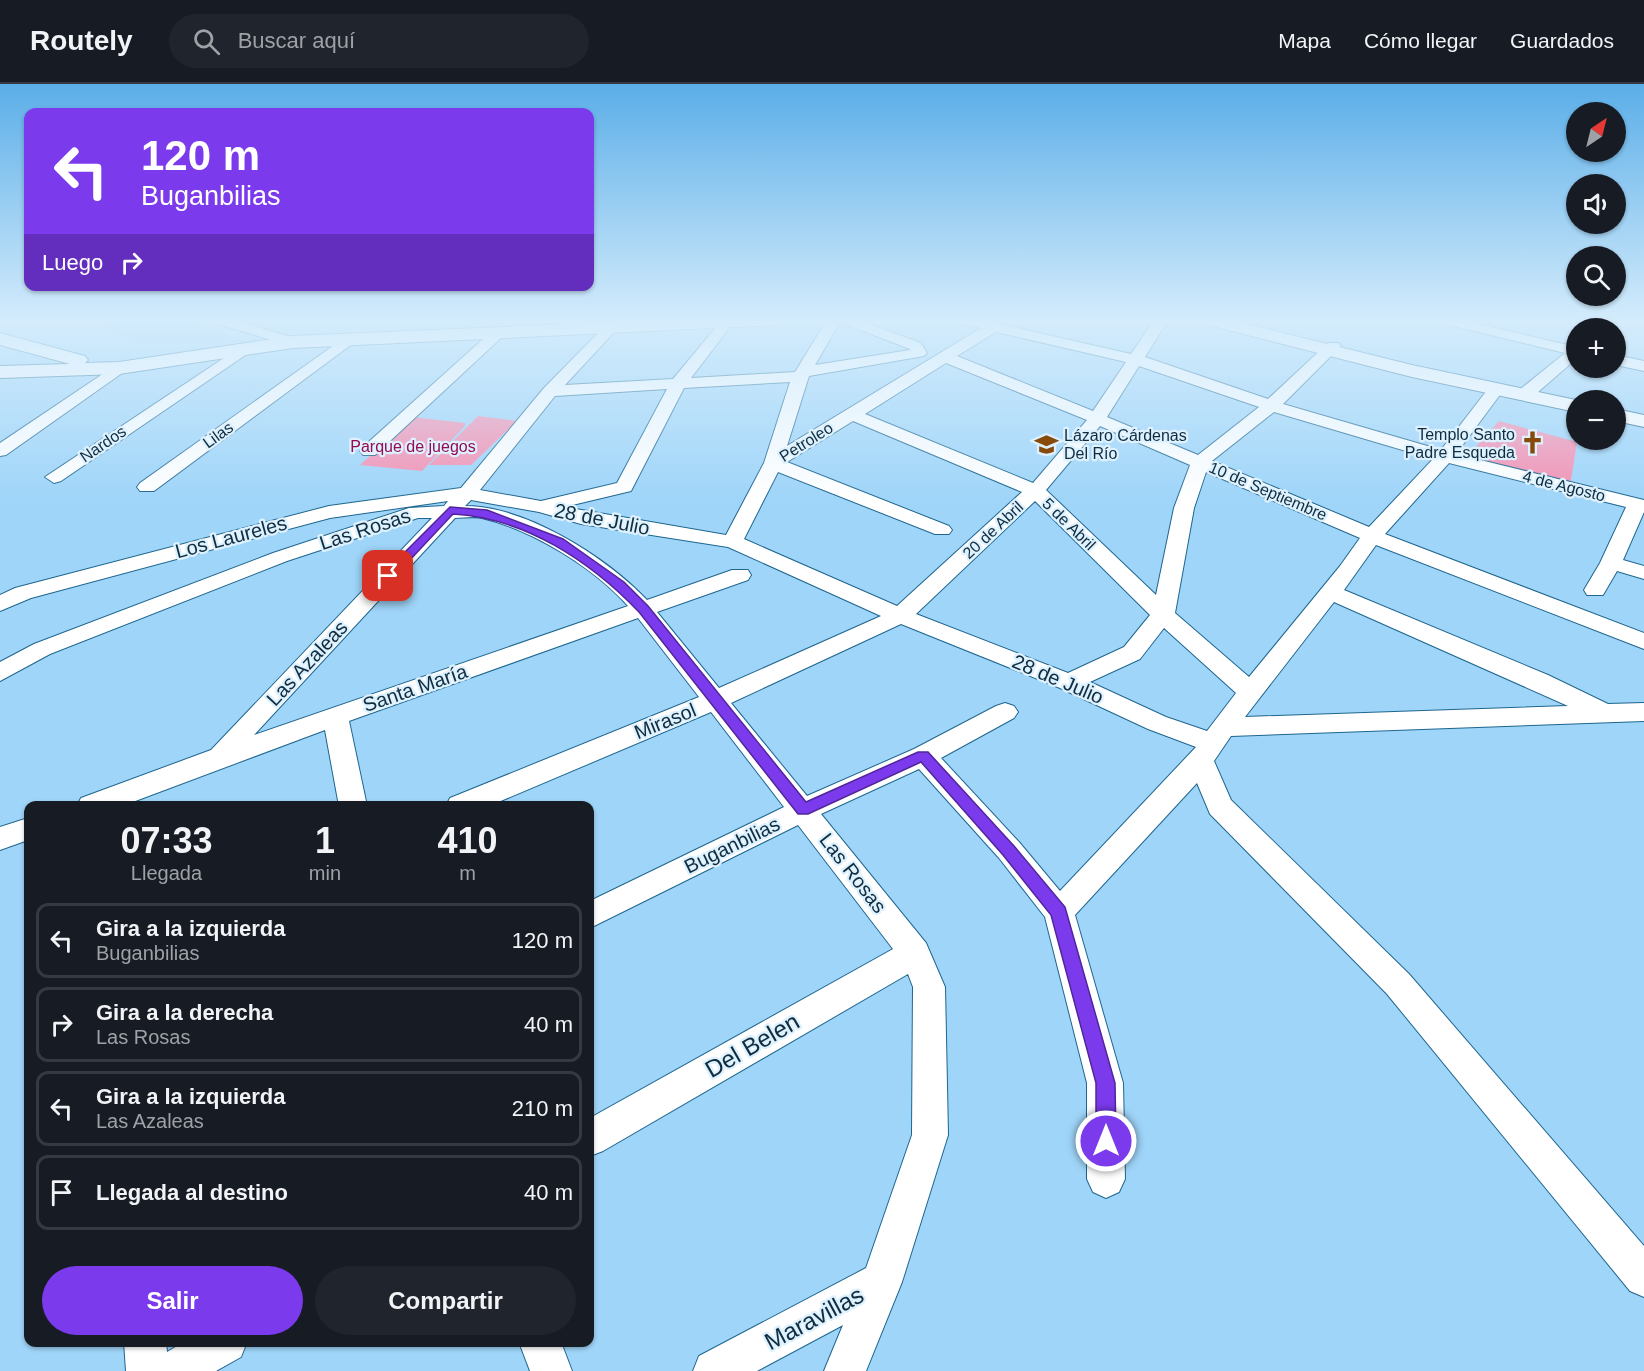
<!DOCTYPE html>
<html lang="es">
<head>
<meta charset="utf-8">
<style>
	:root { --surface:#171b24; --page:#20242c; --text:#f1f3f6; --muted:#9ea1a6; --line:#363941; --accent:#7c3aed }
	body { margin:0; font-family:Arial,sans-serif; background:var(--page); color:var(--text); height:100vh; display:flex; flex-direction:column; font-size:22px; white-space:nowrap }
	* { box-sizing:border-box; margin:0 }
	p { font-size:20px; color:var(--muted) }
	.icon { flex:none; width:33px; height:33px; fill:none; stroke:currentColor; stroke-width:2; stroke-linecap:round; stroke-linejoin:round }
	.map { position:relative; flex:1; overflow:hidden }
	.details { position:absolute; left:24px; top:717px; width:570px; height:546px; display:flex; flex-direction:column; background:var(--surface); border-radius:12px; box-shadow:0 2px 4px #0004 }
	.details>* { flex:none }
	.banner { position:absolute; left:24px; top:24px; width:570px; height:183px; border-radius:12px; box-shadow:0 2px 4px #0004; background:#7c3aed; color:#fff; overflow:hidden }
	.needle { width:39px; rotate:35deg }
	.tools { position:absolute; left:1566px; top:18px; display:grid; gap:12px }
	.tools a { display:grid; place-items:center; width:60px; height:60px; border-radius:50%; background:var(--surface); box-shadow:0 2px 4px #0004; font-size:30px }
	.pin { position:absolute; display:grid; place-items:center; width:51px; height:51px; color:#fff; margin:-26px; border-radius:12px; box-shadow:0 3px 9px #0006 }
	.me { position:absolute; width:66px; margin:-33px; rotate:0deg; stroke-linejoin:round; filter:drop-shadow(0 0 4px #0008) }
	.turn { display:flex; align-items:center; gap:21px; height:126px; padding:0 18px; font-size:27px }
	.turn .icon { width:78px; height:78px; stroke-width:2.5 }
	.turn b { display:block; font-size:42px; line-height:51px }
	.then { display:flex; align-items:center; height:57px; padding:0 18px; background:#0003; gap:12px; font-size:22px }
	.eta { display:flex; justify-content:space-evenly; align-items:center; height:102px; text-align:center }
	.eta b { font-size:36px; font-weight:700; line-height:42px }
	.primary-button { display:flex; gap:12px; margin-top:auto; padding:12px 18px }
	.primary-button a { flex:1; height:69px; border-radius:36px; background:var(--accent); color:#fff; font-size:24px; font-weight:700; line-height:69px; text-align:center }
	.primary-button a+a { background:var(--page); color:var(--text) }
	ul { padding:0; list-style:none }
	li { display:flex; align-items:center; gap:18px; height:75px; margin:0 12px 9px; padding:0 6px; border:3px solid var(--line); border-radius:12px }
	li div { flex:1 }
	li b { display:block; font-size:22px }
	li em { font-style:normal }
	header { display:flex; align-items:center; gap:36px; box-sizing:border-box; height:84px; padding:0 30px; background:var(--surface); border-bottom:2px solid var(--line) }
	header strong { font-size:28px }
	nav { display:flex; gap:33px; margin-inline-start:auto; font-size:21px }
	.search { width:420px; height:54px; background:var(--page); display:flex; align-items:center; gap:15px; box-sizing:border-box; padding:0 21px; border-radius:33px; color:var(--muted); font-size:22px }
	.map>svg:first-child { display:block }
	.built { fill:#8cc7ee }
	.green { fill:#f491b3 }
	.lines { fill:none; stroke-linecap:round; stroke-linejoin:round }
	.minor-casing { stroke:#1e668f; stroke-width:2 }
	.tertiary-casing { stroke:#1e668f; stroke-width:2 }
	.minor { fill:#fff; fill-rule:evenodd }
	.tertiary { fill:#fff; fill-rule:evenodd }
	.route { fill:#7c3aed; stroke:#51269a; stroke-width:1.5 }
	.labels { text-anchor:middle; dominant-baseline:central; stroke-width:4.5; stroke-linejoin:round; paint-order:stroke }
	.far-poi-label { font-size:16px; fill:#102d3f; stroke:#ddf1ff; text-anchor:end }
	.far-street-label { font-size:16px; fill:#102d3f; stroke:#ddf1ff }
	.far-park-label { font-size:16px; fill:#960c52; stroke:#ddf1ff }
	.street-label { font-size:20px; fill:#102d3f; stroke:#ddf1ff }
	.near-street-label { font-size:24px; fill:#102d3f; stroke:#ddf1ff }
</style>
</head>
<body>
<header>
<strong>Routely</strong>
<div class="search"><svg class="icon" aria-label="search" viewBox="0 0 24 24"><circle cx="10" cy="10" r="6"/><path d="M15 15l6 6"/></svg>Buscar aquí</div>
<nav><a>Mapa</a><a>Cómo llegar</a><a>Guardados</a></nav>
</header>
<div class="map">
<svg width="1644" height="1287" viewBox="0 0 1644 1287">
	<rect width="100%" height="100%" fill="#9fd5f9"/>
	<!-- built -->
	<path class="built" d="M124 236H186L247 258 141 259 99 245Z"/>
	<!-- green -->
	<g class="green">
		<path d="M478 332 517 337 471 381H429Z"/>
		<path d="M412 333 465 339V342L422 387 360 381Z"/>
		<path d="M1499 337 1577 358 1570 402 1465 375Z"/>
	</g>
	<g class="lines">
		<defs>
			<g id="minor">
				<path d="M213 236H234L298 255 301 258 298 261H288L215 239Z"/>
				<path d="M552 236H574L598 242 600 245 593 249 554 239Z"/>
				<path d="M644 236H667L665 239 632 247 625 243 627 240Z"/>
				<path d="M722 236H731L733 239 691 294 795 288 827 236H858L921 259 927 269 924 272 809 292 787 362 981 244 960 239 958 236H982L1131 270 1154 236H1168L1145 273 1268 315 1328 259H1338L1341 262 1283 320 1441 366 1491 301H1503L1505 304 1456 370 1644 416V428L1623 476 1644 482V495L1617 487 1603 511H1587L1584 506 1600 479 1626 423 1449 379 1385 450 1644 549V565L1376 461 1344 506 1548 591 1608 620 1644 619V637L1231 652 1214 677 1231 716 1409 890 1644 1162V1213L1630 1207 1387 910 1210 730 1197 699 1075 831 1123 999 1125 1095 1119 1108 1106 1114 1093 1108 1087 1095V999L1045 833 999 774 919 685 821 730 926 859 945 903 948 1051 902 1198 866 1287H824L843 1241 757 1287H693L699 1272 866 1184 912 1051 913 903 908 890 603 1067 590 1072V1034L893 865 798 741 590 844V817L784 723 711 628 489 722H446L450 714 699 613 638 534 349 637 367 722H339L325 646 122 722H77L81 714 211 666 432 434H418L287 477 50 570 0 597V578L34 560 273 469 409 424 444 422 448 417 330 434 31 514 0 527V511L15 504 329 422 461 404 544 304 606 241 611 240 618 244 565 301 673 295ZM840 238 910 265V266L815 281ZM996 248 1126 278 1093 327 957 272ZM946 279 1087 336 1033 399 865 330ZM1139 282 1259 323 1198 371 1107 333ZM790 298 764 379 726 451 564 423 631 407 684 304ZM667 305 617 399 541 417 480 406 555 312ZM1274 328 1433 375 1369 443 1212 377ZM853 337 1022 408 897 522 744 455 778 388 935 450H949L952 446 949 442 787 378ZM1100 342 1190 381 1174 424 1156 511 1046 406ZM1206 388 1360 454 1340 482 1249 593 1175 529 1194 424ZM471 416 539 428 581 440 728 463 881 532 719 604 657 528 748 496 751 491 748 486H732L647 516C606 473 526 422 465 422ZM1035 417 1150 531 1124 563 1068 589 916 530ZM455 434C463 434 474 432 482 434 533 446 594 484 628 522L254 651ZM1334 518 1568 622 1245 633ZM901 540 1060 604 1148 645 1196 663 1060 807 1019 758 941 674 1014 634 1018 628 1014 622 1005 619 996 622 914 665 807 712 731 619ZM1164 544 1236 609 1207 647 1166 633 1090 598 1140 575Z"/>
				<path d="M1439 236H1462L1576 263V275L1530 315H1518L1516 311 1518 307 1565 269 1441 239Z"/>
				<path d="M497 246 502 247 504 250 502 253 375 371H363L360 367 363 363 492 247Z"/>
				<path d="M347 252 352 254 355 257 352 260 154 407H140L137 403 140 399Z"/>
				<path d="M242 262 250 267 247 270 61 397 54 399 45 393Z"/>
				<path d="M1616 271 1644 277V287L1616 281Z"/>
				<path d="M119 279 125 281 127 284 125 287 6 371 0 372V359Z"/>
				<path d="M28 734V756L0 766V743Z"/>
				<path d="M124 1258H166L167 1268 184 1258H247L241 1273 216 1287H126Z"/>
				<path d="M519 1258H561L572 1287H530Z"/>
			</g>
			<g id="tertiary">
				<path d="M667 236H785L776 241 293 264 119 290 0 294V282L70 280 0 261V249L85 272 88 276 85 279 119 278 293 252Z"/>
				<path d="M1202 236H1231L1412 281 1576 316H1579H1576V328L1412 293 1205 240Z"/>
				<path d="M1616 325 1644 331V343L1616 337Z"/>
			</g>
		</defs>
		<!-- minor casing -->
		<use href="#minor" class="minor-casing"/>
		<!-- tertiary casing -->
		<use href="#tertiary" class="tertiary-casing"/>
		<!-- minor -->
		<use href="#minor" class="minor"/>
		<!-- tertiary -->
		<use href="#tertiary" class="tertiary"/>
	</g>
	<!-- sky -->
	<linearGradient id="sky" x2="0" y2="1"><stop stop-color="#5baee8"/><stop offset="0.57" stop-color="#d4ecfc"/><stop offset="1" stop-color="#d4ecfc" stop-opacity="0"/></linearGradient>
	<rect width="1644" height="416" fill="url(#sky)"/>
	<!-- route -->
	<path class="route" d="M450 423 487 426 563 455 624 498 648 522 806 718 918 668H928L1014 762 1065 823 1115 999 1116 1057 1113 1064 1106 1067 1099 1064 1096 1057V999L1051 831 1003 771 921 678 808 730H798L639 528C590 477 525 434 453 430L393 494H384V489Z"/>
	<!-- icons -->
	<defs>
		<symbol id="church-bare" viewBox="-9 -9 18 18"><path d="M-1.2-6h2.4v3.5h3.3v2.4h-3.3V6h-2.4V-.1h-3.3v-2.4h3.3Z" fill="#874a0b" stroke="#ddf1ff" stroke-width="2.5" paint-order="stroke"/></symbol>
		<symbol id="school-bare" viewBox="-9 -9 18 18"><path d="M0-5L7-2L0 1L-7-2ZM-4 1L0 2.5L4 1V4Q0 6-4 4Z" fill="#874a0b" stroke="#ddf1ff" stroke-width="2.5" paint-order="stroke"/></symbol>
	</defs>
	<g fill-rule="evenodd">
		<use href="#church-bare" x="1516" y="342" width="33" height="33"/>
		<use href="#school-bare" x="1030" y="344" width="33" height="33"/>
	</g>
	<g class="labels">
		<!-- far-poi labels -->
		<g class="far-poi-label">
			<text x="1515" y="350">Templo Santo<tspan x="1515" dy="18">Padre Esqueda</tspan></text>
			<text x="1064" y="351" text-anchor="start">Lázaro Cárdenas<tspan x="1064" dy="18">Del Río</tspan></text>
		</g>
		<!-- far-street labels -->
		<g class="far-street-label">
			<text transform="translate(218 351) rotate(-36)">Lilas</text>
			<text transform="translate(806 358) rotate(-32)">Petroleo</text>
			<text transform="translate(103 360) rotate(-34)">Nardos</text>
			<text transform="translate(1564 402) rotate(14)">4 de Agosto</text>
			<text transform="translate(1268 407) rotate(23)">10 de Septiembre</text>
			<text transform="translate(1069 440) rotate(44)">5 de Abril</text>
			<text transform="translate(993 446) rotate(-43)">20 de Abril</text>
		</g>
		<!-- far-park labels -->
		<g class="far-park-label">
			<text x="413" y="362">Parque de juegos</text>
		</g>
		<!-- street labels -->
		<g class="street-label">
			<text transform="translate(602 435) rotate(11)">28 de Julio</text>
			<text transform="translate(365 445) rotate(-18)">Las Rosas</text>
			<text transform="translate(231 453) rotate(-15)">Los Laureles</text>
			<text transform="translate(307 579) rotate(-47)">Las Azaleas</text>
			<text transform="translate(1058 595) rotate(23)">28 de Julio</text>
			<text transform="translate(415 604) rotate(-19)">Santa María</text>
			<text transform="translate(665 637) rotate(-22)">Mirasol</text>
			<text transform="translate(732 761) rotate(-26)">Buganbilias</text>
			<text transform="translate(853 789) rotate(52)">Las Rosas</text>
		</g>
		<!-- near-street labels -->
		<g class="near-street-label">
			<text transform="translate(752 961) rotate(-30)">Del Belen</text>
			<text transform="translate(814 1234) rotate(-28)">Maravillas</text>
		</g>
	</g>
</svg>
<div class="tools">
<a><svg class="needle" viewBox="-14 -14 28 28"><path d="M0-13l5 13h-10z" fill="#e53935"/><path d="M0 13l5-13h-10z" fill="#9ea1a6"/></svg></a>
<a><svg class="icon" aria-label="sound" viewBox="0 0 24 24"><path d="M4 9h4l5-4v14l-5-4H4zM17 9q2 3 0 6"/></svg></a>
<a><svg class="icon" aria-label="search" viewBox="0 0 24 24"><circle cx="10" cy="10" r="6"/><path d="M15 15l6 6"/></svg></a>
<a>+</a>
<a>−</a>
</div>
<div class="pin" style="left:388px;top:492px;background:#d93025"><svg class="icon" aria-label="arrive" viewBox="0 0 24 24"><path d="M6 21V4h12l-3 4 3 4H6"/></svg></div>
<svg class="me" style="left:1106px;top:1057px" viewBox="-20 -20 40 40"><circle r="17" fill="#7c3aed" stroke="#fff" stroke-width="3"/><path d="M0-11L8 9 0 5-8 9z" fill="#fff"/></svg>
<div class="banner">
<div class="turn"><svg class="icon" aria-label="left" viewBox="0 0 24 24"><path d="M17 20v-9H6M10 6l-5 5 5 5"/></svg><div><b>120 m</b>Buganbilias</div></div>
<div class="then">Luego<svg class="icon" aria-label="right" viewBox="0 0 24 24"><path d="M7 20v-9h11M14 6l5 5-5 5"/></svg></div>
</div>
<section class="details">
<div class="eta">
<div><b>07:33</b><p>Llegada</p></div>
<div><b>1</b><p>min</p></div>
<div><b>410</b><p>m</p></div>
</div>
<ul>
<li><svg class="icon" aria-label="left" viewBox="0 0 24 24"><path d="M17 20v-9H6M10 6l-5 5 5 5"/></svg><div><b>Gira a la izquierda</b><p>Buganbilias</p></div><em>120 m</em></li>
<li><svg class="icon" aria-label="right" viewBox="0 0 24 24"><path d="M7 20v-9h11M14 6l5 5-5 5"/></svg><div><b>Gira a la derecha</b><p>Las Rosas</p></div><em>40 m</em></li>
<li><svg class="icon" aria-label="left" viewBox="0 0 24 24"><path d="M17 20v-9H6M10 6l-5 5 5 5"/></svg><div><b>Gira a la izquierda</b><p>Las Azaleas</p></div><em>210 m</em></li>
<li><svg class="icon" aria-label="arrive" viewBox="0 0 24 24"><path d="M6 21V4h12l-3 4 3 4H6"/></svg><div><b>Llegada al destino</b></div><em>40 m</em></li>
</ul>
<div class="primary-button"><a>Salir</a><a>Compartir</a></div>
</section>
</div>
</body>
</html>
